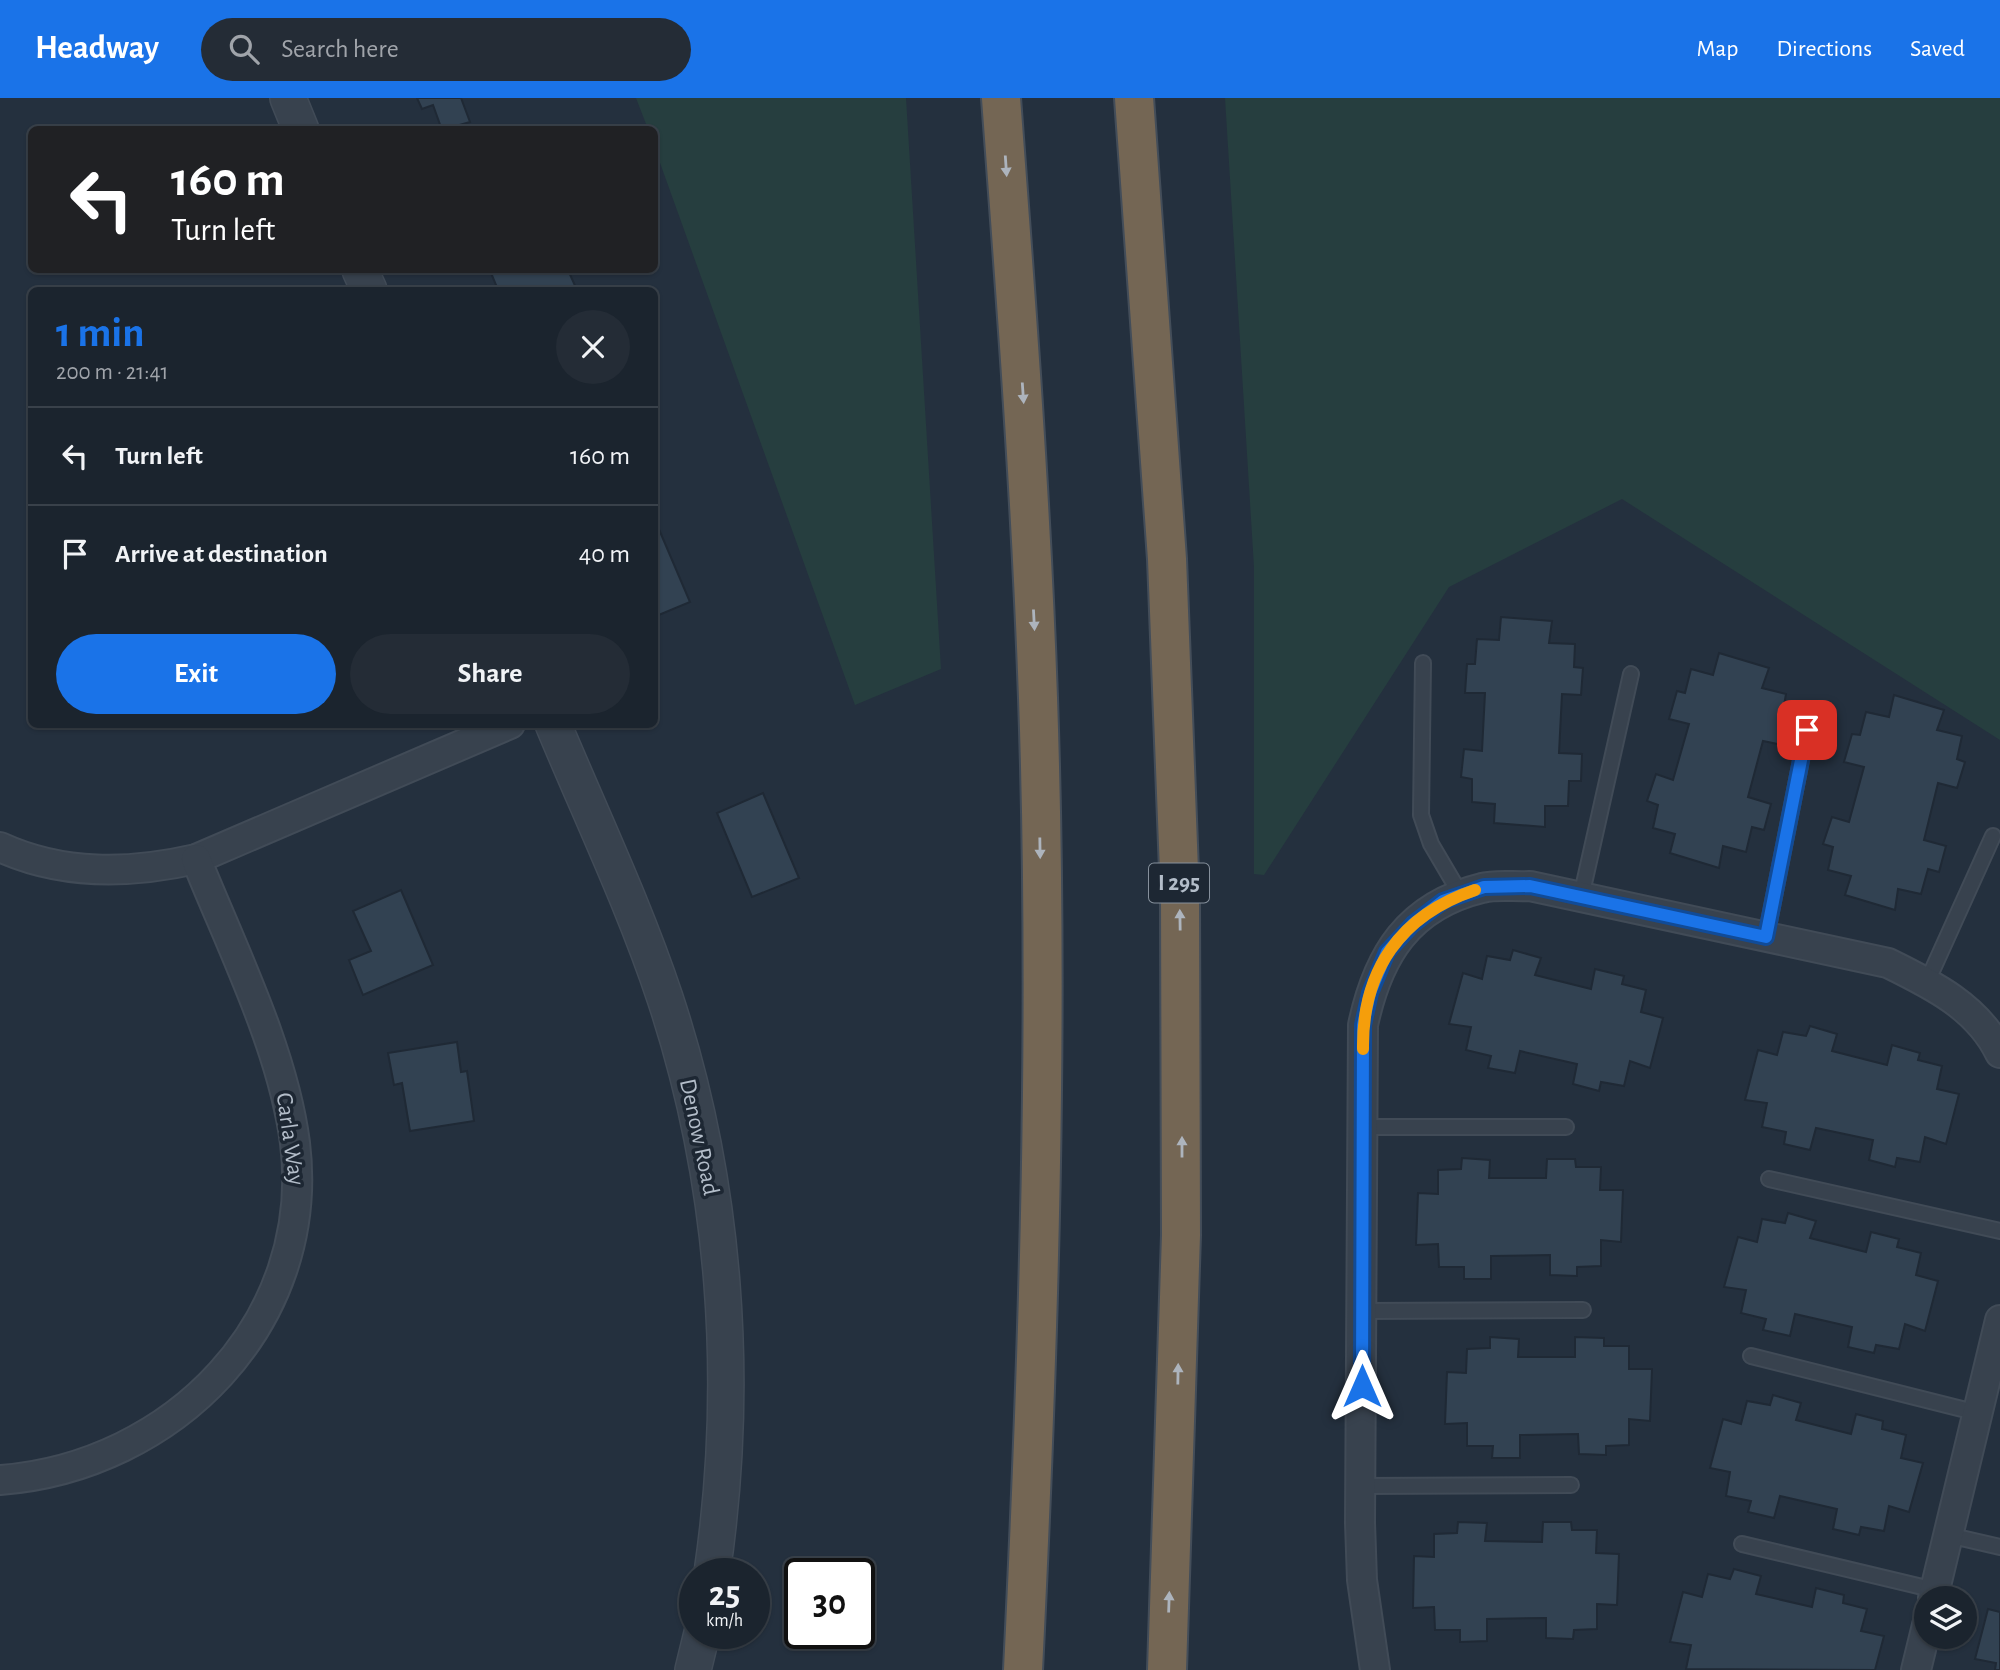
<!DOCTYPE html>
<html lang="en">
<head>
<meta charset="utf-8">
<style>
	:root { --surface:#1b242e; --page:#242c36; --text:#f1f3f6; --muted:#a0a4aa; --line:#39414a; --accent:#1a73e8 }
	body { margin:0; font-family:"Alegreya Sans",sans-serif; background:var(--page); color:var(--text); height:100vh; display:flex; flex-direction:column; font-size:26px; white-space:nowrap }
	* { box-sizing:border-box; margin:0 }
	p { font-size:23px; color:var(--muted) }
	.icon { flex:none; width:38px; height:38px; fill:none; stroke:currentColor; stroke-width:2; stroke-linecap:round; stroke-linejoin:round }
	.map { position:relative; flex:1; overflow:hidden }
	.side { position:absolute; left:28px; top:189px; width:630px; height:441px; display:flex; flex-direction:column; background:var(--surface); border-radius:10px; box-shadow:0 2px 5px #0004,0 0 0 2px var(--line) }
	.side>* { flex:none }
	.guide { position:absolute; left:28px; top:28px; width:630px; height:147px; border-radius:10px; box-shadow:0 2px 5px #0004,0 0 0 2px var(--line); background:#202124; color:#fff; overflow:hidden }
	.fabs { position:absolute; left:1914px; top:1488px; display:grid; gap:14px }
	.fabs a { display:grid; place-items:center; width:63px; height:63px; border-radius:50%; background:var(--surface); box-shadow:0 2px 5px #0004,0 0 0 2px var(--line); font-size:35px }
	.speed { position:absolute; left:679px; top:1460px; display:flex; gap:14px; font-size:35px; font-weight:700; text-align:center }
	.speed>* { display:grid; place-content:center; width:91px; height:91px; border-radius:50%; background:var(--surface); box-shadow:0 2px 5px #0004,0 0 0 2px var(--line); line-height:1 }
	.speed small { font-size:18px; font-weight:400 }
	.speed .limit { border:4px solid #111; border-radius:10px; background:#fff; color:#111 }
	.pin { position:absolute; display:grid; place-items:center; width:60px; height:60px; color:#fff; margin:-30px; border-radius:14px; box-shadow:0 4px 10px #0006 }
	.me { position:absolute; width:77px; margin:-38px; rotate:0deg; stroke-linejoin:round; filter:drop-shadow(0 0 5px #0008) }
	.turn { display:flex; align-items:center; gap:24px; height:147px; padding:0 28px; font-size:32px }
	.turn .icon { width:91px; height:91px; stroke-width:2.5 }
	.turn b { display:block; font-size:49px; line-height:60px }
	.round { display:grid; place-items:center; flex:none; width:74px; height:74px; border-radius:37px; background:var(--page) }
	.overview { display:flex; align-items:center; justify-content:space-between; height:119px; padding:0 28px }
	h1 { font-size:42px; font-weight:700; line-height:52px; color:var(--accent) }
	.button { display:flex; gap:14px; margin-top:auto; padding:14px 28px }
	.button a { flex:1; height:80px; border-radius:42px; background:var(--accent); color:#fff; font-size:28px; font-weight:700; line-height:80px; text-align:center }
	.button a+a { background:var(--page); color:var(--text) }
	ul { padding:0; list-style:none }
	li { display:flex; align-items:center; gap:21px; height:98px; padding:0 28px; border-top:2px solid var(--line) }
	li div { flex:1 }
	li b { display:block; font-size:26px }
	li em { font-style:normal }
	header { display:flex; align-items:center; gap:42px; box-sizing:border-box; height:98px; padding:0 35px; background:var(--accent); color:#fff }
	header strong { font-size:33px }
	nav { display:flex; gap:38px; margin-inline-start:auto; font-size:24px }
	.search { width:490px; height:63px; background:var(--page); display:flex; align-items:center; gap:18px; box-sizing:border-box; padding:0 24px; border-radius:38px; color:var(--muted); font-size:26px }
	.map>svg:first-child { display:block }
	.green { fill:#263e3f }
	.building { fill:#324252; stroke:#1f2935; stroke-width:2 }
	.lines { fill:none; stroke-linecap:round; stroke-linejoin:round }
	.service-casing { stroke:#414b57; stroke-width:18 }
	.minor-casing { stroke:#414b57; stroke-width:32 }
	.tertiary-casing { stroke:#414b57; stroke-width:38 }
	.motorway-casing { stroke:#434d59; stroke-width:42 }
	.service { stroke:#38424e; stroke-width:14 }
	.minor { stroke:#38424e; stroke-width:28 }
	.tertiary { stroke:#38424e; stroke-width:35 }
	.motorway { stroke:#746654; stroke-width:38 }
	.oneway { fill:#adb4bd }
	.route-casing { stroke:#114b97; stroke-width:18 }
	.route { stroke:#1a73e8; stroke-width:12 }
	.slow { stroke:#f59e0b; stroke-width:12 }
	.labels { text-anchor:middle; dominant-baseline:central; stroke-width:7; stroke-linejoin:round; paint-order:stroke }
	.shield { fill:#1d2733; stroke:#86909c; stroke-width:2 }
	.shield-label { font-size:23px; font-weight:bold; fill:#b3bdc9 }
	.street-label { font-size:24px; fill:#b3bdc9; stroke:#1d2733 }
</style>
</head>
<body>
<header>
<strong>Headway</strong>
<div class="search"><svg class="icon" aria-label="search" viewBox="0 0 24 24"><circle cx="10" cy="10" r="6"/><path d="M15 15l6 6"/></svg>Search here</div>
<nav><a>Map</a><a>Directions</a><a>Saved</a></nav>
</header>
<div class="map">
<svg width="2000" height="1572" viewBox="0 0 2000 1572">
	<rect width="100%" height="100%" fill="#24303e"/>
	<!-- green -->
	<g class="green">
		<path d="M636 0H906L941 571 855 607 655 51 654 32 648 31Z"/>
		<path d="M1225 0H2000V642L1622 401 1449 489 1264 777 1254 776V469Z"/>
	</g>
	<!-- building -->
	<g class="building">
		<path d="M417 0H461L470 24 442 32 433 7 422 11Z"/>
		<path d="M501 172H568L577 192H498L491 175Z"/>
		<path d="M655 422 690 504 654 519V423Z"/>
		<path d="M1501 519 1552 523 1549 545 1575 546 1574 569 1583 570 1581 597 1562 596 1559 655 1582 656 1581 683H1569L1568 708H1545V729L1494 725 1495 706 1472 704V681L1461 679 1464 651 1482 653 1485 595H1465L1467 566H1475L1477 541 1499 542Z"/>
		<path d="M1719 555 1769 570 1762 590 1786 596 1782 619 1790 621 1782 647 1763 643 1748 699 1771 706 1764 732 1752 729 1746 754 1723 748 1719 770 1670 755 1675 736 1653 730 1658 707 1647 703 1656 676 1673 682 1689 626 1669 621 1677 593 1685 595 1691 571 1713 577Z"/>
		<path d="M1894 597 1944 612 1937 632 1962 638 1957 661 1965 664 1957 690 1938 685 1924 742 1946 748 1939 774 1928 771 1921 796 1898 791 1895 812 1845 797 1851 778 1828 772 1833 749 1823 746 1832 719 1849 724 1864 669 1844 664 1852 636 1860 637 1866 614 1889 619Z"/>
		<path d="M763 695 799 780 752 799 717 715Z"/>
		<path d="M401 792 433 867 363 897 349 862 371 853 353 813Z"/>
		<path d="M1513 852 1541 860 1535 877 1591 891 1595 871 1624 878 1622 886 1646 892 1641 914 1663 920 1650 970 1630 963 1624 988 1601 984 1599 993 1573 986 1577 966 1520 953 1515 975 1488 970 1491 958 1466 952 1471 929 1449 926 1463 875 1482 881 1487 858 1510 862Z"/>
		<path d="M1810 928 1837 936 1832 953 1887 967 1892 947 1920 955 1918 962 1942 968 1937 991 1959 996 1946 1046 1925 1039 1920 1064 1897 1060 1895 1069 1869 1062 1873 1042 1816 1030 1810 1052 1784 1046 1786 1034 1762 1029 1767 1005 1745 1002 1758 952 1777 957 1783 934 1806 938Z"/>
		<path d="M457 944 461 974 467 973 474 1023 410 1033 402 985 394 987 388 955Z"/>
		<path d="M1462 1060 1490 1062 1489 1080H1546L1547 1061H1575L1576 1069H1601L1600 1092H1623L1621 1144 1601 1142V1168L1577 1169V1178L1550 1177V1157L1491 1158V1181H1464V1169H1439L1438 1146 1416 1147 1418 1095 1438 1096V1072L1461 1071Z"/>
		<path d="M1788 1115 1816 1123 1810 1140 1866 1154 1871 1134 1899 1141 1897 1149 1921 1155 1916 1177 1938 1183 1925 1233 1905 1226 1899 1251 1876 1247 1874 1255 1848 1249 1852 1229 1795 1216 1790 1238 1763 1232 1766 1221 1741 1215 1746 1192 1724 1189 1738 1139 1757 1144 1762 1121 1785 1125Z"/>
		<path d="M1490 1239 1519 1241 1518 1259H1575V1239L1604 1240V1248H1629V1271H1652L1650 1323 1629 1321V1347L1606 1348V1357L1579 1356 1578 1336 1520 1337V1360H1492L1493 1348H1467V1325L1445 1326 1447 1274 1466 1275 1467 1251 1490 1250Z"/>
		<path d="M1773 1297 1801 1305 1796 1322 1851 1336 1856 1316 1883 1323 1882 1331 1906 1337 1901 1360 1923 1365 1909 1414 1889 1408 1884 1433 1861 1429 1859 1437 1833 1431 1837 1411 1780 1398 1774 1420 1748 1414 1751 1403 1726 1398 1730 1374 1710 1370 1723 1321 1741 1326 1747 1303 1770 1307Z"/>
		<path d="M1458 1424 1487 1425 1485 1443 1542 1444 1543 1424H1571L1572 1432H1597L1596 1455 1619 1456 1617 1507 1597 1506V1531L1574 1532 1573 1541 1546 1540V1520L1487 1521V1543L1460 1544V1532H1435L1434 1509 1413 1510 1414 1458 1434 1459V1436L1457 1435Z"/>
		<path d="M1734 1471 1761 1478 1756 1496 1812 1509 1816 1490 1844 1497 1843 1505 1867 1511 1861 1533 1884 1538 1875 1572 1686 1571 1691 1547 1670 1544 1683 1494 1702 1499 1708 1476 1730 1481Z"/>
		<path d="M1988 1511 2000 1514V1572H1995L1996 1565 1975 1561Z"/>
	</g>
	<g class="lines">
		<defs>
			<g id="service">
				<path d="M1423 565 1421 717 1431 746 1461 797"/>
				<path d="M1581 799 1631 576"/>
				<path d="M1766 839 1807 632"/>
				<path d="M1927 884 1993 738"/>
				<path d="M1363 1029H1566"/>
				<path d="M1769 1081 2000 1133"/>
				<path d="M1362 1213 1583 1212"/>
				<path d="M1751 1258 1978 1315"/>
				<path d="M1361 1388 1571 1387"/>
				<path d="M1948 1437 2000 1449"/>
				<path d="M1742 1446 1935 1492"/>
			</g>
			<g id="minor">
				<path d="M0 749C63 778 130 776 196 761L510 626"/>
				<path d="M0 1382C173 1369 317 1224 295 1045 283 951 231 848 196 761"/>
				<path d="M1933 1500 2000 1222"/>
				<path d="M1375 1572 1362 1482 1360 1425 1363 927C1378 857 1408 808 1482 790 1496 786 1515 789 1530 788L1888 865C1931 886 1978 909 2000 955"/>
				<path d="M1916 1572 1927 1527"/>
			</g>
			<g id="tertiary">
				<path d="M288 0 301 32"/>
				<path d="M360 172 369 192"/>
				<path d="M553 626C591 717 634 807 665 900 726 1084 740 1284 712 1475"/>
				<path d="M693 1572 702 1535"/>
			</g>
			<g id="motorway">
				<path d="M1001 0C1016 200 1031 399 1038 600 1049 924 1039 1248 1023 1572"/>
				<path d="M1134 0 1167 461 1180 799 1181 1137 1167 1572"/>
			</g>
		</defs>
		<!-- service casing -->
		<use href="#service" class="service-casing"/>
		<!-- minor casing -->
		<use href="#minor" class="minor-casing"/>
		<!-- tertiary casing -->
		<use href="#tertiary" class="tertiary-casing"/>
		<!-- motorway casing -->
		<use href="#motorway" class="motorway-casing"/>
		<!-- service -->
		<use href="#service" class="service"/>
		<!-- minor -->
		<use href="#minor" class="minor"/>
		<!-- tertiary -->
		<use href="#tertiary" class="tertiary"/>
		<!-- motorway -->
		<use href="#motorway" class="motorway"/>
	</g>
	<!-- one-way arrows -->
	<defs><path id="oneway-solid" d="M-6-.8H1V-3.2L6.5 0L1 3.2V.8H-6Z" transform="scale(1.75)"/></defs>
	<g class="oneway">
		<use href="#oneway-solid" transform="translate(1006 68) rotate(86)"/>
		<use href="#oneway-solid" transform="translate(1023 295) rotate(86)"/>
		<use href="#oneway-solid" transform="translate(1034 522) rotate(87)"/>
		<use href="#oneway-solid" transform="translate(1040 750) rotate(89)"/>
		<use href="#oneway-solid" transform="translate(1180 822) rotate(-91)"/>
		<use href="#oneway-solid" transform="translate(1182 1049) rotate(-90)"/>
		<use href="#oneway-solid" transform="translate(1178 1276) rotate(-89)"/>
		<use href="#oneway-solid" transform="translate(1169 1504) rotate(-88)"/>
	</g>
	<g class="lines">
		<defs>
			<path id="route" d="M1362 1288 1363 927 1370 895 1387 854 1413 826 1443 803 1484 789 1530 788 1766 839 1807 632"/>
		</defs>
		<!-- route casing -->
		<use href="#route" class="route-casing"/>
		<!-- route -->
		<use href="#route" class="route"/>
		<!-- slow -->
		<path class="slow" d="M1363 951C1362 872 1401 817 1475 792"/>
	</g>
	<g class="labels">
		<!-- shield labels -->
		<rect class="shield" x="1149" y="765.5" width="60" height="39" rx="5"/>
		<g class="shield-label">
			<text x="1179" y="785">I 295</text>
		</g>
		<!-- street labels -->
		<g class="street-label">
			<text transform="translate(699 1039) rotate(78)">Denow Road</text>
			<text transform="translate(290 1041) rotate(82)">Carla Way</text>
		</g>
	</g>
</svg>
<div class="fabs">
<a><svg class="icon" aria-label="layers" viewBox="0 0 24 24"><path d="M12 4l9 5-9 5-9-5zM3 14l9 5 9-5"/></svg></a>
</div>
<div class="speed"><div>25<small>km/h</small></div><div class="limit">30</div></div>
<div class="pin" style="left:1807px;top:632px;background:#d93025"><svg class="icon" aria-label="arrive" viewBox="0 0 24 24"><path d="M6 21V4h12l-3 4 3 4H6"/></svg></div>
<svg class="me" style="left:1362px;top:1288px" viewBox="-20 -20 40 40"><path d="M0-17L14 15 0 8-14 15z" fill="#1a73e8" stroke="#fff" stroke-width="4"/></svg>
<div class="guide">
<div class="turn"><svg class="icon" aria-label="left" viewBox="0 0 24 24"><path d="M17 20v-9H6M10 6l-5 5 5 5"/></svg><div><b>160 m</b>Turn left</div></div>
</div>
<section class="side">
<div class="overview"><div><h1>1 min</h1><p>200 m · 21:41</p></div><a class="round"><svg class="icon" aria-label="close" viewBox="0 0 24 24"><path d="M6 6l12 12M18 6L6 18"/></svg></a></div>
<ul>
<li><svg class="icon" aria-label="left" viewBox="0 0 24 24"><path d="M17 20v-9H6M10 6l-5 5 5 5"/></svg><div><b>Turn left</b></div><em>160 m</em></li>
<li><svg class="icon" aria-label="arrive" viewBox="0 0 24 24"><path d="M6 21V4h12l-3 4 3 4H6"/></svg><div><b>Arrive at destination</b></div><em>40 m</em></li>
</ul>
<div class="button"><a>Exit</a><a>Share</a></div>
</section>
</div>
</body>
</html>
